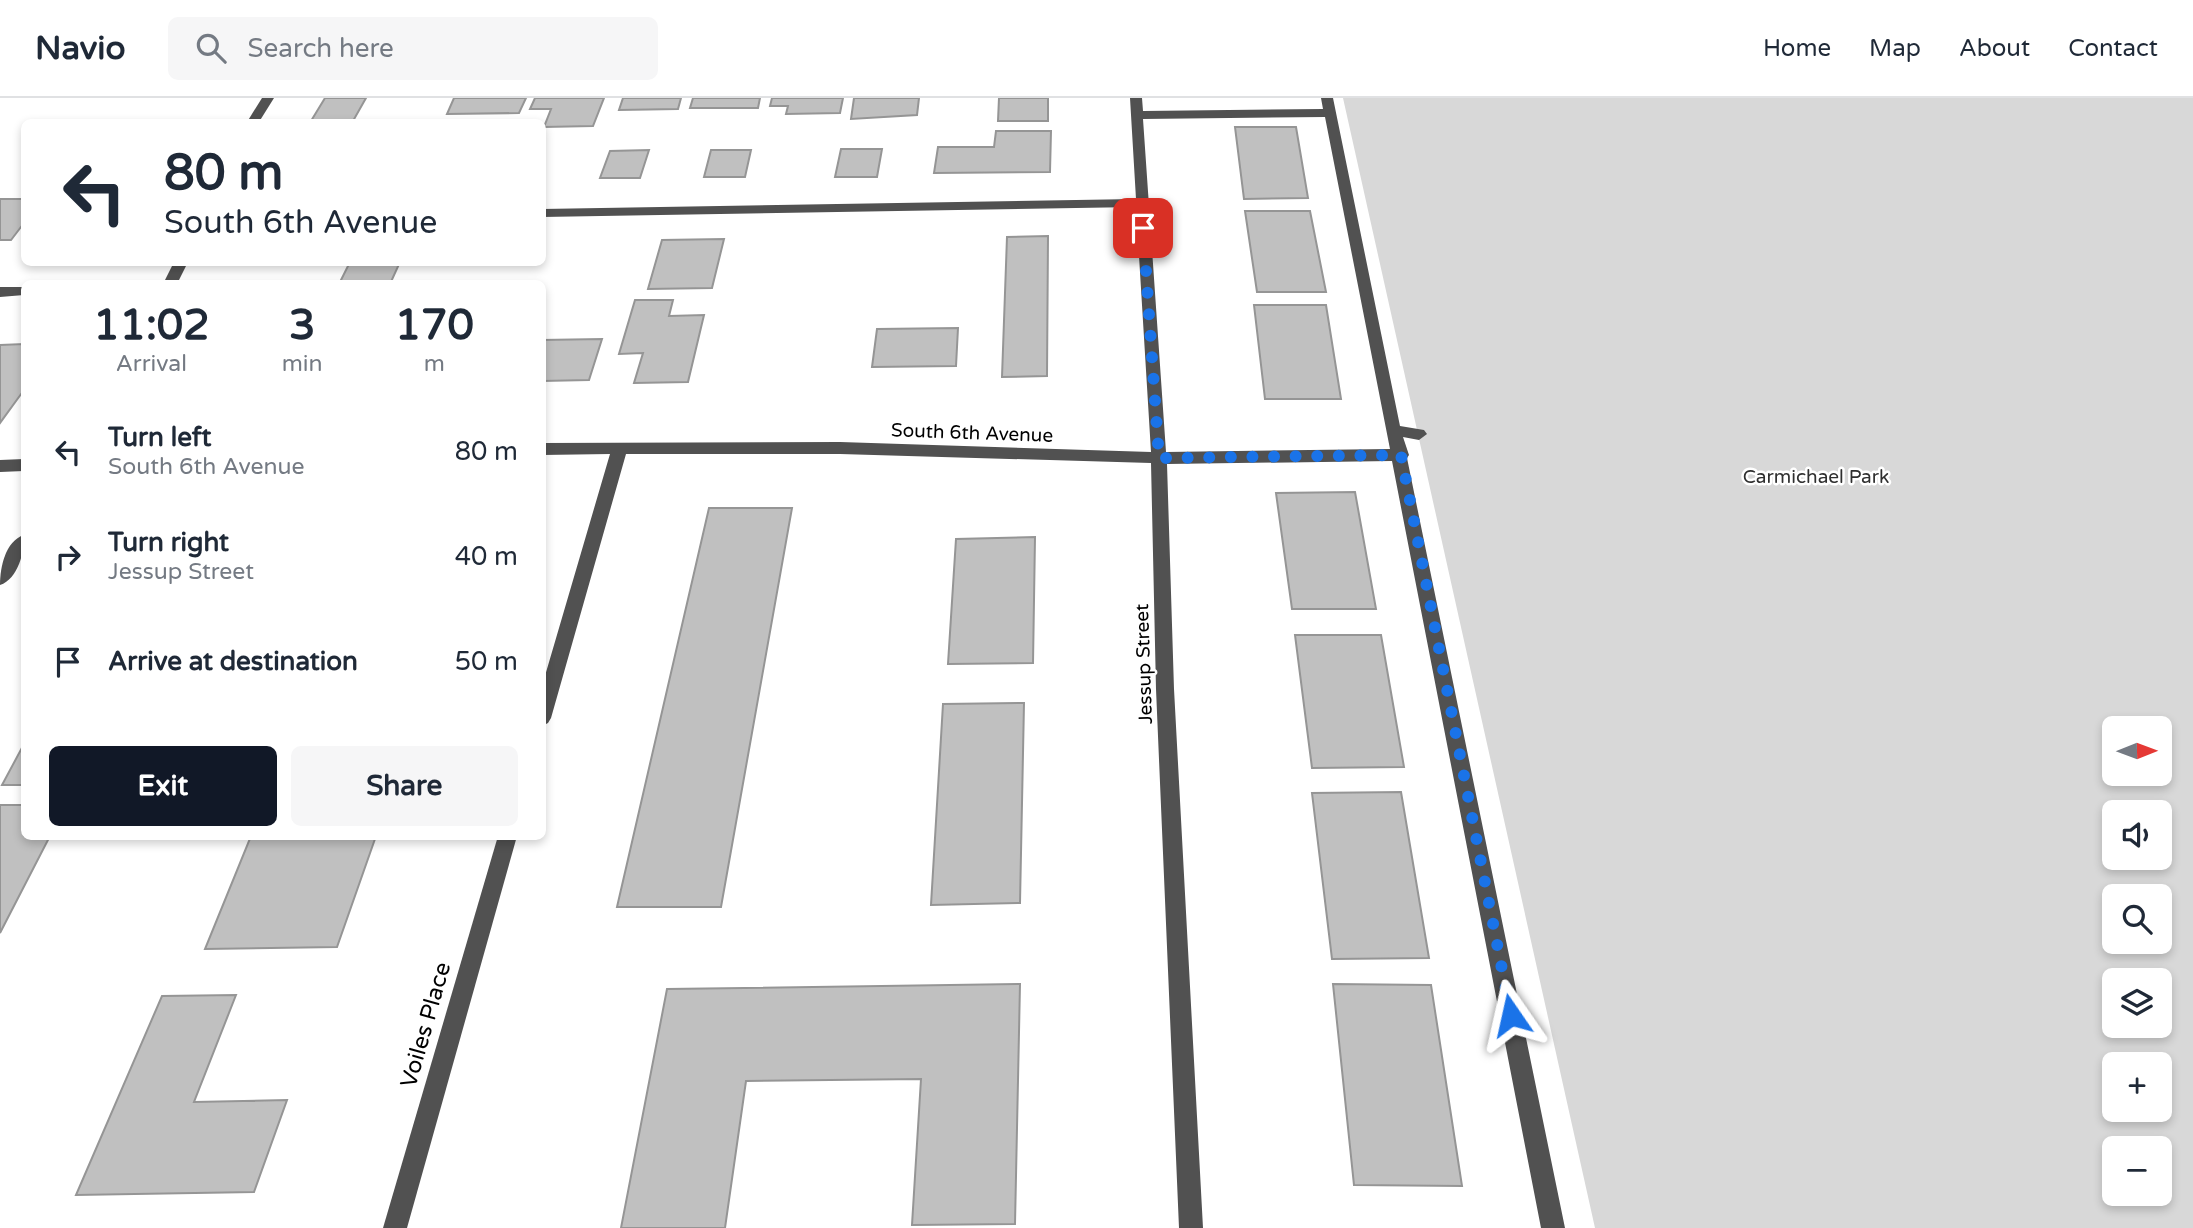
<!DOCTYPE html>
<html lang="en">
<head>
<meta charset="utf-8">
<style>
	:root { --surface:#fff; --page:#f6f6f7; --text:#1f2937; --muted:#747a83; --line:#e0e1e3; --accent:#111827 }
	body { margin:0; font-family:"Varela Round",sans-serif; background:var(--page); color:var(--text); height:100vh; display:flex; flex-direction:column; font-size:26px; white-space:nowrap }
	* { box-sizing:border-box; margin:0 }
	p { font-size:23px; color:var(--muted) }
	.icon { flex:none; width:38px; height:38px; fill:none; stroke:currentColor; stroke-width:2; stroke-linecap:round; stroke-linejoin:round }
	.map { position:relative; flex:1; overflow:hidden }
	.drawer { position:absolute; left:21px; top:182px; width:525px; height:560px; display:flex; flex-direction:column; background:var(--surface); border-radius:10px; box-shadow:0 4px 10px #0003 }
	.drawer>* { flex:none }
	.top-card { position:absolute; left:21px; top:21px; width:525px; height:147px; border-radius:10px; box-shadow:0 4px 10px #0003; background:#fff; color:var(--text); overflow:hidden }
	.needle { width:46px; rotate:89deg }
	.tools { position:absolute; left:2102px; top:618px; display:grid; gap:14px }
	.tools a { display:grid; place-items:center; width:70px; height:70px; border-radius:10px; background:var(--surface); box-shadow:0 4px 10px #0003; font-size:35px }
	.pin { position:absolute; display:grid; place-items:center; width:60px; height:60px; color:#fff; margin:-30px; border-radius:14px; box-shadow:0 4px 10px #0006 }
	.me { position:absolute; width:77px; margin:-38px; rotate:349deg; stroke-linejoin:round; filter:drop-shadow(0 0 5px #0008) }
	.turn { display:flex; align-items:center; gap:24px; height:147px; padding:0 28px; font-size:32px }
	.turn .icon { width:91px; height:91px; stroke-width:2.5 }
	.turn b { display:block; font-size:49px; line-height:60px }
	.eta { display:flex; justify-content:space-evenly; align-items:center; height:119px; text-align:center }
	.eta b { font-size:42px; font-weight:700; line-height:49px }
	.button { display:flex; gap:14px; margin-top:auto; padding:14px 28px }
	.button a { flex:1; height:80px; border-radius:10px; background:var(--accent); color:#fff; font-size:28px; font-weight:700; line-height:80px; text-align:center }
	.button a+a { background:var(--page); color:var(--text) }
	ul { padding:0; list-style:none }
	li { display:flex; align-items:center; gap:21px; height:105px; padding:0 28px }
	li div { flex:1 }
	li b { display:block; font-size:26px }
	li em { font-style:normal }
	header { display:flex; align-items:center; gap:42px; box-sizing:border-box; height:98px; padding:0 35px; background:var(--surface); border-bottom:2px solid var(--line) }
	header strong { font-size:33px }
	nav { display:flex; gap:38px; margin-inline-start:auto; font-size:24px }
	.search { width:490px; height:63px; background:var(--page); display:flex; align-items:center; gap:18px; box-sizing:border-box; padding:0 24px; border-radius:10px; color:var(--muted); font-size:26px }
	.map>svg:first-child { display:block }
	.green { fill:#d8d8d8; fill-rule:evenodd }
	.building { fill:#c0c0c0; stroke:#959595; stroke-width:2 }
	.lines { fill:none; stroke-linecap:round; stroke-linejoin:round }
	.minor { fill:#515151; fill-rule:evenodd }
	.route { stroke:#1a73e8; stroke-width:12; stroke-dasharray:0 21.6 }
	.labels { text-anchor:middle; dominant-baseline:central; stroke-width:5; stroke-linejoin:round; paint-order:stroke }
	.street-label { font-size:19px; fill:#000; stroke:#fff }
	.park-label { font-size:19px; fill:#2f2f2f; stroke:#fff }
	.near-street-label { font-size:23px; fill:#000; stroke:#fff }
</style>
</head>
<body>
<header>
<strong>Navio</strong>
<div class="search"><svg class="icon" aria-label="search" viewBox="0 0 24 24"><circle cx="10" cy="10" r="6"/><path d="M15 15l6 6"/></svg>Search here</div>
<nav><a>Home</a><a>Map</a><a>About</a><a>Contact</a></nav>
</header>
<div class="map">
<svg width="2193" height="1130" viewBox="0 0 2193 1130">
	<rect width="100%" height="100%" fill="#fff"/>
	<!-- green -->
	<path class="green" d="M1343 0H2193V1130H1595ZM2114 630H2160V676H2114ZM2114 714H2160V760H2114ZM2114 798H2160V844H2114ZM2114 882H2160V928H2114ZM2114 966H2160V1012H2114ZM2114 1050H2160V1096H2114Z"/>
	<!-- building -->
	<g class="building">
		<path d="M325 0H366L353 23H311Z"/>
		<path d="M454 0H526L519 15 447 16Z"/>
		<path d="M535 0H604L593 28 544 29 551 11H530Z"/>
		<path d="M623 0H681L678 11 619 12Z"/>
		<path d="M693 0H760L758 10H690Z"/>
		<path d="M772 0H843L840 15 786 16 788 8H770Z"/>
		<path d="M854 0H919L917 17 851 21Z"/>
		<path d="M999 0H1048V23H998Z"/>
		<path d="M1235 29H1296L1308 100 1244 101Z"/>
		<path d="M996 33H1051L1050 74 934 75 938 49H994Z"/>
		<path d="M841 51H882L877 79H835Z"/>
		<path d="M649 52 640 80H600L610 53Z"/>
		<path d="M711 52H751L745 79H704Z"/>
		<path d="M0 101H24V125L11 142H0Z"/>
		<path d="M1245 113H1310L1326 194H1257Z"/>
		<path d="M1048 138 1047 278 1002 279 1007 139Z"/>
		<path d="M724 141 712 190 648 191 662 142Z"/>
		<path d="M350 164H400L390 186H339Z"/>
		<path d="M635 202H673L669 218 704 217 688 284 634 285 643 255 619 256Z"/>
		<path d="M1254 207H1326L1341 301H1265Z"/>
		<path d="M958 230 956 268 872 269 877 231Z"/>
		<path d="M602 241 589 282 542 283V242Z"/>
		<path d="M24 246V292L0 325V247Z"/>
		<path d="M1355 394 1376 511H1292L1276 395Z"/>
		<path d="M709 410H792L721 809H617Z"/>
		<path d="M1035 439 1033 565 948 566 956 441Z"/>
		<path d="M1295 537H1381L1404 669 1312 670Z"/>
		<path d="M1024 605 1020 805 931 807 943 606Z"/>
		<path d="M24 646V687H2Z"/>
		<path d="M1401 694 1429 860 1332 861 1312 695Z"/>
		<path d="M0 707H24V738H50L0 835Z"/>
		<path d="M251 738H376L337 849 205 851Z"/>
		<path d="M1020 886 1015 1126 912 1127 921 981 746 983 725 1130H621L667 891Z"/>
		<path d="M1333 886 1431 887 1462 1088 1354 1087Z"/>
		<path d="M236 897 194 1004 287 1002 254 1094 76 1097 162 898Z"/>
	</g>
	<g class="lines">
		<!-- minor -->
		<g class="minor">
			<path d="M262 0H274L259 24H247Z"/>
			<path d="M1130 0H1142L1143 13 1323 11 1321 0H1333L1400 328 1424 332 1427 336 1419 342 1403 339 1409 357 1407 360 1565 1130H1541L1392 363 1167 366 1174 591 1203 1130H1179L1156 591 1151 365 840 356H626L551 620 548 625 542 628V588L610 356 542 357V345L840 344 1151 354 1136 109 542 119V111L1136 101ZM1325 19 1390 351 1166 354 1143 21Z"/>
			<path d="M174 164H188L177 186H163Z"/>
			<path d="M0 189H24V197L0 199Z"/>
			<path d="M24 361V373L0 374V362Z"/>
			<path d="M24 437C25 453 18 481 0 487 0 470 5 443 24 437Z"/>
			<path d="M498 738H517L407 1130H383Z"/>
		</g>
	</g>
	<g class="lines">
		<!-- route -->
		<path class="route" d="M1143 130 1159 360 1401 357 1511 917"/>
	</g>
	<g class="labels">
		<!-- street labels -->
		<g class="street-label">
			<text transform="translate(972 335) rotate(2)">South 6th Avenue</text>
			<text transform="translate(1144 566) rotate(-92)">Jessup Street</text>
		</g>
		<!-- park labels -->
		<g class="park-label">
			<text x="1816" y="379">Carmichael Park</text>
		</g>
		<!-- near-street labels -->
		<g class="near-street-label">
			<text transform="translate(426 927) rotate(-74)">Voiles Place</text>
		</g>
	</g>
</svg>
<div class="tools">
<a><svg class="needle" viewBox="-14 -14 28 28"><path d="M0-13l5 13h-10z" fill="#e53935"/><path d="M0 13l5-13h-10z" fill="#747a83"/></svg></a>
<a><svg class="icon" aria-label="sound" viewBox="0 0 24 24"><path d="M4 9h4l5-4v14l-5-4H4zM17 9q2 3 0 6"/></svg></a>
<a><svg class="icon" aria-label="search" viewBox="0 0 24 24"><circle cx="10" cy="10" r="6"/><path d="M15 15l6 6"/></svg></a>
<a><svg class="icon" aria-label="layers" viewBox="0 0 24 24"><path d="M12 4l9 5-9 5-9-5zM3 14l9 5 9-5"/></svg></a>
<a>+</a>
<a>−</a>
</div>
<div class="pin" style="left:1143px;top:130px;background:#d93025"><svg class="icon" aria-label="arrive" viewBox="0 0 24 24"><path d="M6 21V4h12l-3 4 3 4H6"/></svg></div>
<svg class="me" style="left:1511px;top:917px" viewBox="-20 -20 40 40"><path d="M0-17L14 15 0 8-14 15z" fill="#1a73e8" stroke="#fff" stroke-width="4"/></svg>
<div class="top-card">
<div class="turn"><svg class="icon" aria-label="left" viewBox="0 0 24 24"><path d="M17 20v-9H6M10 6l-5 5 5 5"/></svg><div><b>80 m</b>South 6th Avenue</div></div>
</div>
<section class="drawer">
<div class="eta">
<div><b>11:02</b><p>Arrival</p></div>
<div><b>3</b><p>min</p></div>
<div><b>170</b><p>m</p></div>
</div>
<ul>
<li><svg class="icon" aria-label="left" viewBox="0 0 24 24"><path d="M17 20v-9H6M10 6l-5 5 5 5"/></svg><div><b>Turn left</b><p>South 6th Avenue</p></div><em>80 m</em></li>
<li><svg class="icon" aria-label="right" viewBox="0 0 24 24"><path d="M7 20v-9h11M14 6l5 5-5 5"/></svg><div><b>Turn right</b><p>Jessup Street</p></div><em>40 m</em></li>
<li><svg class="icon" aria-label="arrive" viewBox="0 0 24 24"><path d="M6 21V4h12l-3 4 3 4H6"/></svg><div><b>Arrive at destination</b></div><em>50 m</em></li>
</ul>
<div class="button"><a>Exit</a><a>Share</a></div>
</section>
</div>
</body>
</html>
